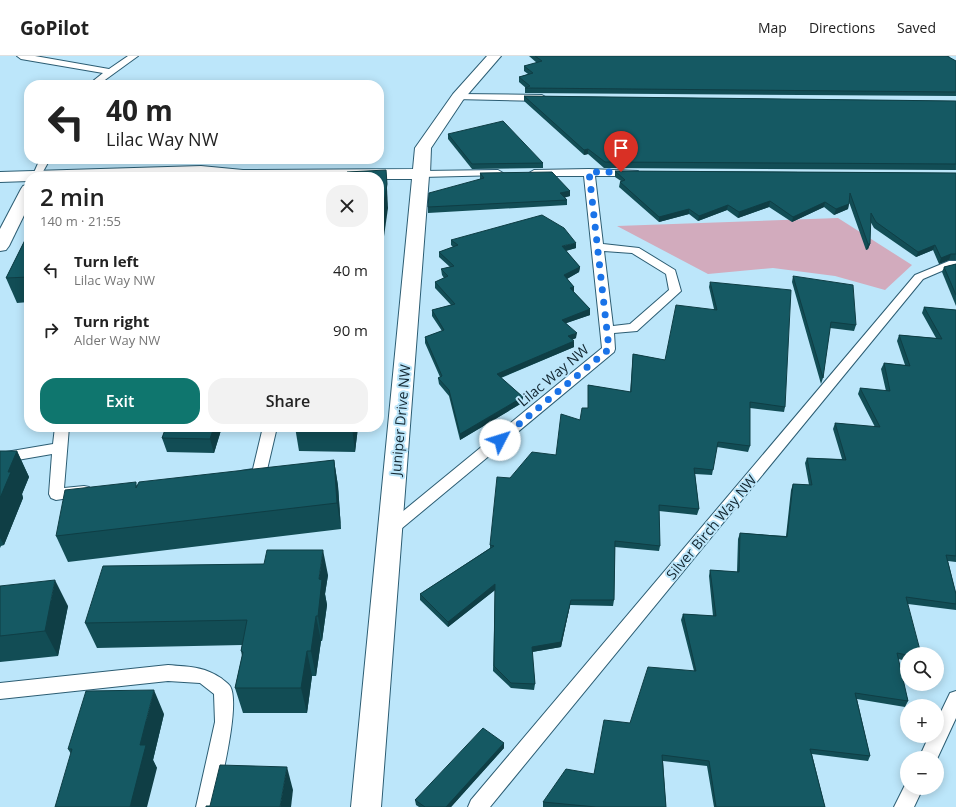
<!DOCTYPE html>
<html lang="en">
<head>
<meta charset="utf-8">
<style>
	:root { --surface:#fff; --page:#f2f2f2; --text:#222; --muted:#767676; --line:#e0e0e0; --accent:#0f766e }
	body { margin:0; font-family:"Open Sans",sans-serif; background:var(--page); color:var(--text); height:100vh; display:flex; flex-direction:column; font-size:15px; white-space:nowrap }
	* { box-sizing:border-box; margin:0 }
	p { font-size:13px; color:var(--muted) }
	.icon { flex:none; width:22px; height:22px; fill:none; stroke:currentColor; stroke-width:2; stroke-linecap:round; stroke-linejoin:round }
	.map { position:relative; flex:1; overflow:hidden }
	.side { position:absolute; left:24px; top:116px; width:360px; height:260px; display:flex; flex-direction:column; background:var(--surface); border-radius:16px; box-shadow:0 2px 10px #0003 }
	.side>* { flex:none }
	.banner { position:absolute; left:24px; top:24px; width:360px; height:84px; border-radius:16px; box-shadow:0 2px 10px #0003; background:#fff; color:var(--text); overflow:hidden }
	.tools { position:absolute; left:900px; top:591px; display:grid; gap:8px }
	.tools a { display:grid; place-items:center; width:44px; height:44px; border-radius:50%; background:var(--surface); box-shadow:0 2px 10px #0003; font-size:20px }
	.pin { position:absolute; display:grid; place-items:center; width:34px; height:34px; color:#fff; margin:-41px -17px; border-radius:50% 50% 50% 0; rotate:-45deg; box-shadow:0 0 4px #0007 }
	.pin .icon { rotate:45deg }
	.me { position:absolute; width:44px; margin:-22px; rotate:50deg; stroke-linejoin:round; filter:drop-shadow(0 0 3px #0008) }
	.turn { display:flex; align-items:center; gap:14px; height:84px; padding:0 16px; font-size:18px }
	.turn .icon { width:52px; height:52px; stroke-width:2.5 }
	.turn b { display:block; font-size:28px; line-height:34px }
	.round { display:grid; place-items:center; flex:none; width:42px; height:42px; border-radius:16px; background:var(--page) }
	.head { display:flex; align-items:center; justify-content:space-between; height:68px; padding:0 16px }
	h1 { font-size:24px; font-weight:600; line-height:30px }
	.button { display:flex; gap:8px; margin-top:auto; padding:8px 16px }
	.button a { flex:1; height:46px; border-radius:16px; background:var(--accent); color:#fff; font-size:16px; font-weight:600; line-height:46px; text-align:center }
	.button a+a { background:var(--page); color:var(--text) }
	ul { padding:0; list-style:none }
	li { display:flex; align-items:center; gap:12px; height:60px; padding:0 16px }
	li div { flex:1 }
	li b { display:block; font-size:15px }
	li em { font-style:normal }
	header { display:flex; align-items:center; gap:24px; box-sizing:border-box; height:56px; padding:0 20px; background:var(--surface); border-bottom:1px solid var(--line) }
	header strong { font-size:19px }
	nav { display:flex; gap:22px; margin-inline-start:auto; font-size:14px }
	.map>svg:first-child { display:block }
	.green { fill:#d2abbd }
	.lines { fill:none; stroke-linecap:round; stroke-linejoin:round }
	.service-casing { stroke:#2c5d73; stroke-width:2 }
	.minor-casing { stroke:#2c5d73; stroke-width:2 }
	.service { fill:#fff; fill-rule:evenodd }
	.minor { fill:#fff; fill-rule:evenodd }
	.wall { fill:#124d55 }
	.shaded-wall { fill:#0f3e45 }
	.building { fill:#155963; stroke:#0f3e45 }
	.route { stroke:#1a73e8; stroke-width:7; stroke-dasharray:0 12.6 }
	.labels { text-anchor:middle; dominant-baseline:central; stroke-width:4; stroke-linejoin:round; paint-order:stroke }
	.street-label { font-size:14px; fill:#122630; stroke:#bce6fa }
</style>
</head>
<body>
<header>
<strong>GoPilot</strong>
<nav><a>Map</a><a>Directions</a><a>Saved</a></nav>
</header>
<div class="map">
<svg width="956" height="751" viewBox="0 0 956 751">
	<rect width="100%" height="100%" fill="#bce6fa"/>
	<!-- green -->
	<path class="green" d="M838 162 912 209 885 234 835 220 773 212 708 218 617 170Z"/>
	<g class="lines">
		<defs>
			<g id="service">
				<path d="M17 0H35L109 13 128 0H138L98 29H88L103 17 21 3Z"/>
				<path d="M458 38 542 39 547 42 542 45 455 43 453 41 455 39Z"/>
				<path d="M40 103H50L40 121H32Z"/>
				<path d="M589 113 638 115 639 117 638 119 634 120H595L603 188 639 192 675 214 681 235 637 275 614 277 615 293 614 296 395 478 390 480 385 478 382 474 385 470 602 292 584 120H534L529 117 534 114ZM604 195 632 197 666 218 669 234 630 268 613 270Z"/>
				<path d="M498 114 503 117 502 119 422 121 417 118 422 115Z"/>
				<path d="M949 205H956V211H951L923 223 490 751H468L471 744 915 219Z"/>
				<path d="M55 371H69L64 432 84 430 89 431 91 435 89 439 56 444 51 442 49 438 52 398 0 407V397L53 388Z"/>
				<path d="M263 371H277L266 418 264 422C257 424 248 425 241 423L239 419 241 415 253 413Z"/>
				<path d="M168 609C190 611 202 610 221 622 224 625 228 627 230 630 241 648 220 728 216 751H196L215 666 214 638 200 627 168 625 0 643V627Z"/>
				<path d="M956 635V662L937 703 919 702 929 680H937V664L950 637Z"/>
				<path d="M907 725V732H923L914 751H894Z"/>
			</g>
			<g id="minor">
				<path d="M487 0H501L463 44 431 92 430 118 429 120 381 751H351L412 123H379V121L201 120 29 121V125L0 126V116L201 110 243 114 413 113 415 92 453 38Z"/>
				<path d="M29 128V149L9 190 6 194 0 195V173L21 133 23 130Z"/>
			</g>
		</defs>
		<!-- service casing -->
		<use href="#service" class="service-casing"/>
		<!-- minor casing -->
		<use href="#minor" class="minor-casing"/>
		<!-- service -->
		<use href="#service" class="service"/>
		<!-- minor -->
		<use href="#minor" class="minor"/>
	</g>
	<!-- wall -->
	<g class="wall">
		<path d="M529 0H950L948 1 956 5V40L525 37V32H526L519 26V21L528 18 524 15V10L537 7Z"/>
		<path d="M524 40 956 45V114L604 112 588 98 584 99 524 45Z"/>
		<path d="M448 78 543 107V112L472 113 448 83Z"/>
		<path d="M615 115 956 117V204H949L939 208 933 194 916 201 874 172 870 165V188L868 193 866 194 849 146 848 153 834 159 824 151 792 166 769 151 738 162 727 154 698 165 689 158 659 166 619 131 620 126 621 125 615 121Z"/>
		<path d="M480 117 570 135V140L565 141 567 144V149L428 157V151L480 123Z"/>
		<path d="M29 176V246L17 247 6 222Z"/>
		<path d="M451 184 576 192 566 195 580 211 579 216 567 223 574 231V236L590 253V259L566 267 576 282 572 284 574 291 501 322 523 341 522 347 460 384 449 340 439 328 438 322 440 321 425 287V281L442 275 432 260V254L451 249 435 232V226L444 222 442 219 441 213 450 211 439 201V196L453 191 451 189Z"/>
		<path d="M956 208V250L942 216 944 211Z"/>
		<path d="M793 220 856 269 854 275 830 272 823 322 821 328 792 226Z"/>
		<path d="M710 226 785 351 784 356 750 352V390L748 396 717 391 712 419 695 418 699 453 697 459 659 455 660 490 659 495 615 491 614 544 613 550 570 549 561 591 532 596 535 628 534 634 511 632 493 615 495 534 448 571 420 544V538L490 492V489L510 422 556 399 588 352V329L630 336 633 298 665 304 714 253 709 231Z"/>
		<path d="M924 251 956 254V506L948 505 956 538V554L908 548 907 605 898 603 908 645 905 651 857 643 870 700 868 705 812 698 825 751H714L707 710 663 705 666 751H543V746L594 718 630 667 694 615 681 564 683 558 713 560 709 520 710 514 737 516 738 483 740 477 786 480 791 434 793 428 809 429 805 407 807 402 842 403 833 373 835 367 875 371 858 338 860 332 886 335 881 313 884 307 905 309 897 285 899 279 936 282 922 257Z"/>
		<path d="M166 371H222L214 397 167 396 162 382Z"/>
		<path d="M295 371H358L355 396 299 395Z"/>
		<path d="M0 395H17L29 421 22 438 23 442 4 489 1 490 0 492Z"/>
		<path d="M334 404 338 430 341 473 68 506 56 480 137 429Z"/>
		<path d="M328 519 325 538 327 549 322 585H321L316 620H312L307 657H243L235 632 242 600 241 595 242 589 97 592 85 567Z"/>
		<path d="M0 530 68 550 58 600 0 606Z"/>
		<path d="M164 658 153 704 157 712 71 698 68 693Z"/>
		<path d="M504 687V692L451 751H419L416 749 415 744Z"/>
	</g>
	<!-- shaded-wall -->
	<g class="shaded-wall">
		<path d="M588 93V98L584 99V94Z"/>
		<path d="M386 114 388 152 379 216V178Z"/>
		<path d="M570 135V140L560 143V137Z"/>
		<path d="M770 145 769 151 738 162 739 156Z"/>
		<path d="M825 146 824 151 792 166 793 161Z"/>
		<path d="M849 148 848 153 834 159 836 153Z"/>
		<path d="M728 149 727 154 698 165 699 160Z"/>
		<path d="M689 153V158L659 166V161Z"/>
		<path d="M576 187V192L561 196 562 190Z"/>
		<path d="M868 188H870L868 193 866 194Z"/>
		<path d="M935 189 933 194 916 201 918 196Z"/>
		<path d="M951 198 949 204 939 208 941 202Z"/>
		<path d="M580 211 579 216 563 225 564 219Z"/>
		<path d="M574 231V236L570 232Z"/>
		<path d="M590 253V259L561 269 562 264Z"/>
		<path d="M577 277 576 282 567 285 568 280Z"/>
		<path d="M574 285V291L497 323V318Z"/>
		<path d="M523 341 522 347 460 384V378Z"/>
		<path d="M214 371H222L214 397 210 383Z"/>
		<path d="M352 371H358L355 396Z"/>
		<path d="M17 395 29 421 22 438 23 442 4 489 0 482V442L8 416Z"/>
		<path d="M334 404 338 430 341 473 337 447Z"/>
		<path d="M323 494 328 519 325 538 327 549 322 585 318 560 319 523Z"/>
		<path d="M55 524 68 550 58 600 45 575Z"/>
		<path d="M495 528V534L448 571V566Z"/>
		<path d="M571 544 570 549 561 591 532 596V591Z"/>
		<path d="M316 560 321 585 316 620 311 595Z"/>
		<path d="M307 595 312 620 307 657 301 632Z"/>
		<path d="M154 634 164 658 153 704 157 712 147 751H130L140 689Z"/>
		<path d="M504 687V692L451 751H446Z"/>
		<path d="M287 711 293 734 291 751H280Z"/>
	</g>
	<!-- building -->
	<g class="building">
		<path d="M535 0H947L956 5V36L525 32 530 30 519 21 533 17 524 10 542 5Z"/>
		<path d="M524 40 956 45V108L605 106 588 93 584 94Z"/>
		<path d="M503 65 543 107 472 108 448 78Z"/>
		<path d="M386 114 387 128 379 178V121H346L347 116Z"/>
		<path d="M615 115 956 117V198H951L941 202 935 189 918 196 876 166 871 157 870 188H868L850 137 849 148 836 153 825 146 793 161 770 145 739 156 728 149 699 160 689 153 659 161 620 126 625 124Z"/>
		<path d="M552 116 570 135 560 137 567 144 428 151 429 137 484 122 480 117Z"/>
		<path d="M542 159 564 172 576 187 562 190 580 211 564 219 574 231 570 232 590 253 562 264 577 277 568 280 574 285 497 318 523 341 460 378 449 334 438 322 442 320 425 281 444 274 432 254 455 248 435 226 448 220 441 213 454 210 439 196 458 189 451 184Z"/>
		<path d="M29 176V221L6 222Z"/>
		<path d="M956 208V239L944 211Z"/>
		<path d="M793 220 853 229 856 269 831 266 823 322Z"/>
		<path d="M710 226 791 234 785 351 750 346V390L718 386 713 414 694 412 699 453 659 449 660 490 615 485 614 544H571L561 586 532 591 535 628 511 627 494 610 495 528 448 566 420 538 494 490 490 489 497 421 510 422 532 396 556 399 561 358 580 364 582 352H588V329L631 336 633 298 665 304 676 249 717 254Z"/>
		<path d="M924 251 956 254V500L946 499 956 538V548L906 541 921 598H907V599L897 597 908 645 855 637 870 700 810 693 825 751H716L709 705 662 699 666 751H596L543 746 566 713 594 718 604 664 630 667 648 611 696 615 683 558 716 560 710 514 739 516 740 477 787 481 793 428 812 429 807 402 846 404 835 367 880 371 860 332 890 335 884 307 910 310 899 279 942 283Z"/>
		<path d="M166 371H214L210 383 162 382Z"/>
		<path d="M0 395H17L8 416H11L0 442Z"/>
		<path d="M334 404 337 447 56 480 65 434 136 426V432L139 426Z"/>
		<path d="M267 494H323L319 523 322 524 318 560H316L311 595H307L301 632H235L243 596 241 595 247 564 85 567 103 510 264 508Z"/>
		<path d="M55 524 45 575 0 580V530Z"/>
		<path d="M154 634 140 689H146L130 751H55L72 693H68L86 635Z"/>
		<path d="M483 672 504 687 446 751H425L415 744Z"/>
		<path d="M220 709 287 711 280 751H206V750H210Z"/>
	</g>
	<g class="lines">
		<!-- route -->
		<path class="route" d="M500 384 609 293 589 116H621"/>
	</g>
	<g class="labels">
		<!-- street labels -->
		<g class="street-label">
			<text transform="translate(553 319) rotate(-40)">Lilac Way NW</text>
			<text transform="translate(400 364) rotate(-85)">Juniper Drive NW</text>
			<text transform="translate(711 471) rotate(-50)">Silver Birch Way NW</text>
		</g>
	</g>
</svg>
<div class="tools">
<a><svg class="icon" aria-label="search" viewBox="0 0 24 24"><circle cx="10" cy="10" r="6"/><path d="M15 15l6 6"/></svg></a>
<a>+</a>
<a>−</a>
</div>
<div class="pin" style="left:621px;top:116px;background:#d93025"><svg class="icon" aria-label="arrive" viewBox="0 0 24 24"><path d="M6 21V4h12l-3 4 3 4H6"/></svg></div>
<svg class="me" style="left:500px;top:384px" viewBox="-20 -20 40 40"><circle r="19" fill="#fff"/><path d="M0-13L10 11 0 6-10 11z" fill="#1a73e8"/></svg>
<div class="banner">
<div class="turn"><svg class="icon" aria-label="left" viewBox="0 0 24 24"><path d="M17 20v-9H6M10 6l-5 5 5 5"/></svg><div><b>40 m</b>Lilac Way NW</div></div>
</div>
<section class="side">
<div class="head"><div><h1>2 min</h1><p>140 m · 21:55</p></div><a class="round"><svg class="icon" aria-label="close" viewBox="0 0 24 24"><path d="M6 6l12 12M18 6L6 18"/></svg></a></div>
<ul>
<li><svg class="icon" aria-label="left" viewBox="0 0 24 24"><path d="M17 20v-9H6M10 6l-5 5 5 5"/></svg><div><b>Turn left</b><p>Lilac Way NW</p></div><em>40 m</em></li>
<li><svg class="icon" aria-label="right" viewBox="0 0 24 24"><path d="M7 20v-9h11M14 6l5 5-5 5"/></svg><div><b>Turn right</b><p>Alder Way NW</p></div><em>90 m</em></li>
</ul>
<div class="button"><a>Exit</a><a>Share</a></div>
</section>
</div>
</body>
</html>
